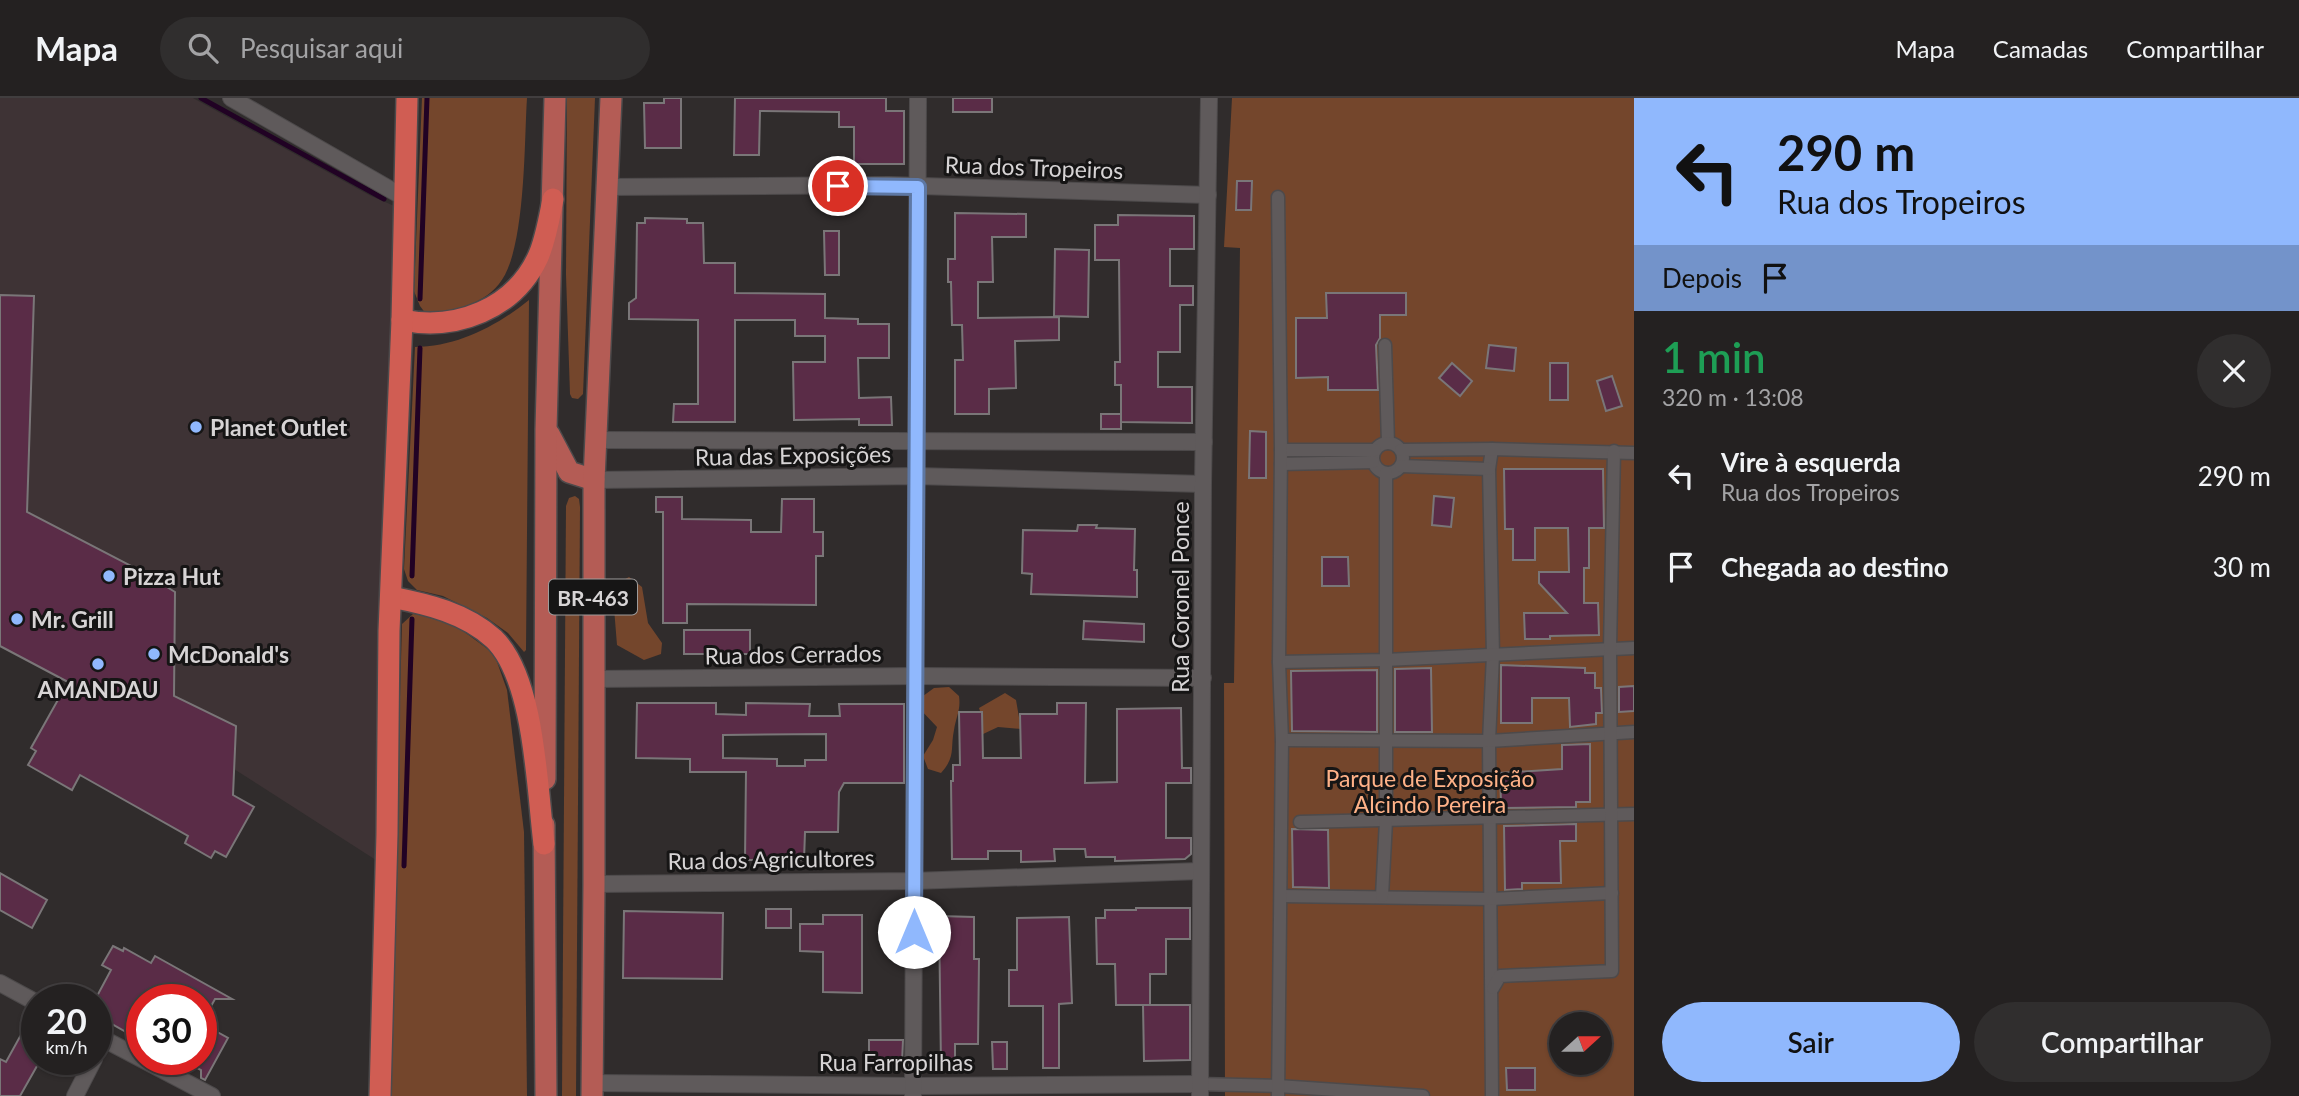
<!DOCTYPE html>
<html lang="pt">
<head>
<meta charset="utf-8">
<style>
	:root { --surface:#242121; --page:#302e2e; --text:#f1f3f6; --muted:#a3a3a5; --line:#413e3f; --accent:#90b8fd }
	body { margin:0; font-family:Lato,sans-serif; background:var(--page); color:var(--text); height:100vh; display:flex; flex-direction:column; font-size:26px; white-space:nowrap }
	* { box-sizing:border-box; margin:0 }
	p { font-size:23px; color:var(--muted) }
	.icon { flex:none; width:38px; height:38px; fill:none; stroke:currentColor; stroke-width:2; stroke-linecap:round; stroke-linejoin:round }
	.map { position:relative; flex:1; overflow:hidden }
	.panel { display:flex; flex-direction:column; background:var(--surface); width:665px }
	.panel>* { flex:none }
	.hud { background:#90b8fd; color:#111; overflow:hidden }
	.needle { width:46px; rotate:69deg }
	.tools { position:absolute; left:1549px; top:914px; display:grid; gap:14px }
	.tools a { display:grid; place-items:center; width:63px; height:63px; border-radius:50%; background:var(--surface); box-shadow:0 2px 5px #0004,0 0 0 2px var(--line); font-size:35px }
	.speed { position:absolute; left:21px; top:886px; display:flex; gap:14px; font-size:35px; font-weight:700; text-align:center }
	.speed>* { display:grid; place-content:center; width:91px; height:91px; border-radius:50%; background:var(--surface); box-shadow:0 2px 5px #0004,0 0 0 2px var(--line); line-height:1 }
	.speed small { font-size:18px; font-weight:400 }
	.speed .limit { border:10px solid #d22; background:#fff; color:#111 }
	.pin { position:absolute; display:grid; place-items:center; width:60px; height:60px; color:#fff; margin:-30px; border:4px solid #fff; border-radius:50%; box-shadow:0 2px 7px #0007 }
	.me { position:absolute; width:77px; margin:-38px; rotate:0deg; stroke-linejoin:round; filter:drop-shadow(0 0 5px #0008) }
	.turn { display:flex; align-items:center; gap:24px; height:147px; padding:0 28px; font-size:32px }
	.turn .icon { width:91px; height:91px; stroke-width:2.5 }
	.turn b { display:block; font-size:49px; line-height:60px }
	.then { display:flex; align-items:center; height:66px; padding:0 28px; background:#0003; gap:14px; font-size:26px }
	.round { display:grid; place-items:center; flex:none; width:74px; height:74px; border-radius:37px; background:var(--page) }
	.head { display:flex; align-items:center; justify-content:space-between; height:119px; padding:0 28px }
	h1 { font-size:42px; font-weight:600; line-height:52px; color:#1e9e55 }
	.primary-button { display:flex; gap:14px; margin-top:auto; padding:14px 28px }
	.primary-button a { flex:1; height:80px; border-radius:42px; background:var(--accent); color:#111; font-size:28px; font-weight:600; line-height:80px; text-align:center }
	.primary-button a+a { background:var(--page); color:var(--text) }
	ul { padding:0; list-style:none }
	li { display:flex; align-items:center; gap:21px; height:91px; padding:0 28px }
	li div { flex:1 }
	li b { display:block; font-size:26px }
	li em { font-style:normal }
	header { display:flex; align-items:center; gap:42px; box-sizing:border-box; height:98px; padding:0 35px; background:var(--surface); border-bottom:2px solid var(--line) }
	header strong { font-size:33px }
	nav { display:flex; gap:38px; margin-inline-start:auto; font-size:24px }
	.search { width:490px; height:63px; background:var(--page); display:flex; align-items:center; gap:18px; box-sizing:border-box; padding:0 24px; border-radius:38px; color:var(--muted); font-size:26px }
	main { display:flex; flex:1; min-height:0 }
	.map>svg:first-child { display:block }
	.built { fill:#3e3335 }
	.green { fill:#74462c; fill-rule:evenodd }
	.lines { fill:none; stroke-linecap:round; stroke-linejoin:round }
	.stream { stroke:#210224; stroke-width:5 }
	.building { fill:#5a2c47; stroke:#7a7678; stroke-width:2; fill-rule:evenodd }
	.pedestrian-casing { stroke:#4d4a4b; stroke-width:15 }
	.minor-casing { stroke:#4d4a4b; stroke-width:18 }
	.primary-casing { stroke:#4d4a4b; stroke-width:24 }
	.trunk-casing { stroke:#4d4a4b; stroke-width:24 }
	.pedestrian { stroke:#5f5a5b; stroke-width:12 }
	.minor { stroke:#5f5a5b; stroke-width:16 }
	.primary { stroke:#b45c55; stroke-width:21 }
	.trunk { stroke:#d05d53; stroke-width:21 }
	.route-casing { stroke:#5e78a4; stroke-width:18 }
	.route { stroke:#90b8fd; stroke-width:12 }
	.poi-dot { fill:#90b8fd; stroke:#161515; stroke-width:2.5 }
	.labels { text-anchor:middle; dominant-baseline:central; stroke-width:6; stroke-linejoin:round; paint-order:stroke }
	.shield { fill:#161515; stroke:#9d9b9b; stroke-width:2 }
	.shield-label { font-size:21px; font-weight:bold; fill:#d7d4d5 }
	.street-label { font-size:23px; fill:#d7d4d5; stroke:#161515 }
	.poi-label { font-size:23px; font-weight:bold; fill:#d7d4d5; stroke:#161515; text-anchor:start }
	.park-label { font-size:23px; fill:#ffb288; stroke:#161515 }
</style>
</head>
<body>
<header>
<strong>Mapa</strong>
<div class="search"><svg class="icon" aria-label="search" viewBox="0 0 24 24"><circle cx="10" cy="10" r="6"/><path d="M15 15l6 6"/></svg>Pesquisar aqui</div>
<nav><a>Mapa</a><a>Camadas</a><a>Compartilhar</a></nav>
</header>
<main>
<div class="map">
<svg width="1634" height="998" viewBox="0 0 1634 998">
	<rect width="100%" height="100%" fill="#302c2c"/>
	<!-- built -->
	<path class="built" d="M0 0H193L371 98 399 110 379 764 234 671 0 548Z"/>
	<!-- green -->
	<g class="green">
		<path d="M422 0H527C524 44 526 154 499 186 481 208 453 213 426 216L420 208 414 193Z"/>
		<path d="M567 0H595L583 296 578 301 572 300 570 296 566 177Z"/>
		<path d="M1232 0H1634V998H1225L1224 585H1234L1240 150 1224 149ZM1561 926H1600V964H1561Z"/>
		<path d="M529 202 526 552 524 554 508 535 487 520 443 498 417 492 408 483 404 471 415 249C457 249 497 228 529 202Z"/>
		<path d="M575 398 579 401 580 409 576 998H562L566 408 569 400Z"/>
		<path d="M629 479 642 489 648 525 662 545 661 556 644 562 617 547 614 510 618 485Z"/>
		<path d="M413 516 426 517 459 530 489 552 496 561 507 592 524 734 527 998H389L402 526Z"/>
		<path d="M949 589 959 598C961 612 956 619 954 632 950 652 956 658 941 675L928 671 923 658 933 642 937 629 919 610V601L934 590Z"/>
		<path d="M1005 595 1016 602 1021 631 998 629 981 637 982 619 979 610Z"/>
	</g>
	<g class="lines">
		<!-- stream -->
		<g class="stream">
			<path d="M201 0 384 101"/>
			<path d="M420 201 427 0"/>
			<path d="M412 478 420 250"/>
			<path d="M404 768 412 521"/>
		</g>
	</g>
	<!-- building -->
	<g class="building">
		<path d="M664 0H681V50H645L644 5H664Z"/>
		<path d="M735 0H886V13H904V66H854V29H839V14L760 13 759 57H734Z"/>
		<rect x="953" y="0" width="39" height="14"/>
		<path d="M1237 83H1252L1251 112H1236Z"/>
		<path d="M955 115 1026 116V139H992L993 184H978V220L1059 219V242L1015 243 1016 290 989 291V316H955V262H963L962 227H952L951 184H948V161H955Z"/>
		<path d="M1118 117 1194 118V151H1170V188H1193V207H1180V254H1158V289H1192V325L1121 324V287H1115V264H1120L1119 162H1095V127H1118Z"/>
		<path d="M645 120 687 121V125H703L704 165H735V195L825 196V220L858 221V226H889V260H858L859 300 891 299 892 327H859V321L794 322 793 264H825V238H795V222H735V324H673L674 306H698V222L629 221V205L636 200 637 125H645Z"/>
		<path d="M824 133H839V177H825Z"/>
		<path d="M1055 151 1089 152 1088 219 1054 218Z"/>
		<path d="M1326 195H1406V217H1380V240L1376 247 1378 292H1328V279L1296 280V220H1327Z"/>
		<path d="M0 197 34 198 27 414 141 473 175 494 174 598 236 628 233 697 254 709 226 759 215 753 211 760 185 745 188 738 80 677 72 692 28 667 36 653 31 650 68 584 0 548Z"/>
		<path d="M1489 247 1516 250 1514 273 1486 270Z"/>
		<path d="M1452 265 1472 283 1460 298 1439 280Z"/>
		<rect x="1550" y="265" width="18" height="37"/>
		<path d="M1612 278 1622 308 1606 313 1597 283Z"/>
		<rect x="1101" y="316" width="20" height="15"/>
		<path d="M1250 333 1266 334V380H1249Z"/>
		<path d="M1504 371H1603L1604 430H1589V470H1584V505H1598L1599 537 1550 538V541H1525L1524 515H1567L1539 485V474H1569L1568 430H1535V462H1513V431H1505Z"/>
		<path d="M1434 398 1454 400 1451 429 1432 427Z"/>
		<path d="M656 399H682V421L751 422V434H781L782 401H814V434H823V458H816V507L687 506V525H663V414H656Z"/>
		<path d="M1078 427H1097L1096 430 1135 431 1134 472H1137V499L1031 496 1032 476 1022 475 1023 432 1077 433Z"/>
		<path d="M1322 459H1348L1349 488H1322Z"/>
		<path d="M1084 523 1144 526V544L1083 541Z"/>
		<rect x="684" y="532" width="66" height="24"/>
		<path d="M1501 567 1585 570V575H1595V590H1601L1602 615H1596V626L1570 629 1569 600H1532V625H1501Z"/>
		<path d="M1431 570 1432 634H1395V571Z"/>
		<path d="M1377 572V634L1292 633 1291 573Z"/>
		<path d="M1634 588V613L1619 614V589Z"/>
		<path d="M637 605H716V616L746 617V605L810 606 809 618H840L839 606H904V685H844L839 694 838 734H805L804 762H745L746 674H690V661L636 660ZM826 636V662H805V668H777V661L723 660V637Z"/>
		<path d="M1057 605H1086L1085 685 1117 684V611L1181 610 1182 670H1191V685H1166V740H1191V756L1185 761 1115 763V759H1086L1085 751H1054L1055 763 1021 764V753H988V761H952L951 683H953V667H960L959 614H982L983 660H1021L1020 616H1057Z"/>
		<path d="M1590 646V704H1576V709L1504 710V705H1501L1500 675 1562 671V647Z"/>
		<path d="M1576 726V743H1560L1561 785H1522V791L1505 792 1504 728Z"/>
		<path d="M1292 731 1328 732 1329 790 1293 789Z"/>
		<path d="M0 775 47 802 32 830 0 812Z"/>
		<path d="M1136 810H1190V841H1166V876H1150V907H1190V962L1144 963 1143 907H1149H1116L1115 866H1097L1096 820H1105V812H1136Z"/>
		<rect x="766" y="811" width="25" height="19"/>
		<path d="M624 813 723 815 722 881 623 880Z"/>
		<path d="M823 817H862V895L823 894V854L800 853V826H823Z"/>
		<path d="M939 818 974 819V861H979L978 946H955V968H941Z"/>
		<path d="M1069 819 1072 905 1059 906V970H1043V908H1009V872H1017V820Z"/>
		<path d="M113 848 123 853 124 850 151 865 155 858 232 901H215L201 926V901H142V943L96 917V900L111 872 102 867Z"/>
		<path d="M33 915H37V968L20 998H0V961L6 964Z"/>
		<path d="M210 930 228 940 205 982 201 980V972L181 961H201V946Z"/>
		<path d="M869 942H903L902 965H869Z"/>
		<path d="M992 944H1007V971H993Z"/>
		<path d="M1506 970H1535V992H1507Z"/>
	</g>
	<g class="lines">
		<defs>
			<g id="pedestrian">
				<path d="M1385 247 1388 345"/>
				<circle cx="1388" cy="360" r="15"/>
				<path d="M1492 351 1489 371 1493 557 1489 643 1492 998"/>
				<path d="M1281 352H1375"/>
				<path d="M1401 352 1492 351 1634 355"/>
				<path d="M1281 366 1373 364"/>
				<path d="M1401 368 1489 371"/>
				<path d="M1279 564 1385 562 1634 550"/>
				<path d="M1282 642 1489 643 1634 634"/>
				<path d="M1300 724 1634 716"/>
				<path d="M1281 798 1491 801 1612 795"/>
				<path d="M1382 798 1386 723V375"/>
				<path d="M1493 890 1500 878 1612 873 1610 550 1614 353"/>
				<path d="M1199 986 1278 988 1423 998"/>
				<path d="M1278 998 1282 642 1279 564 1281 352 1278 99"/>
			</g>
			<g id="minor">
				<path d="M231 0 405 100"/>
				<path d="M606 89 889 87 1208 97"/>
				<path d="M595 342 1204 344"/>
				<path d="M594 382 916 378 1203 386"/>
				<path d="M593 581 915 578 1203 580"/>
				<path d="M594 786 914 783 1200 773"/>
				<path d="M0 885 37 905"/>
				<path d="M96 937 212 998"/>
				<path d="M592 985 913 988 1199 986"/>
				<path d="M75 998 94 961"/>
				<path d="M913 998 918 0"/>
				<path d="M1200 998 1203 386 1209 0"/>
			</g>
			<g id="primary">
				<path d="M549 336 569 374 594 382"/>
				<path d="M545 681 546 331 555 0"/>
				<path d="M544 727 546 998"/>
				<path d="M592 998 594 786V382L611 0"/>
			</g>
			<g id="trunk">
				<path d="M402 222C456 233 514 211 538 159 546 141 549 121 553 101"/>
				<path d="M391 499C427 506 466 515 494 541 535 581 537 691 544 746"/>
				<path d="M380 998 387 736 389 533 402 222 407 0"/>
			</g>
		</defs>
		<!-- pedestrian casing -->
		<use href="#pedestrian" class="pedestrian-casing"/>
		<!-- minor casing -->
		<use href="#minor" class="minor-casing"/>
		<!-- primary casing -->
		<use href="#primary" class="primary-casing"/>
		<!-- trunk casing -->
		<use href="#trunk" class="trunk-casing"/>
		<!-- pedestrian -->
		<use href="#pedestrian" class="pedestrian"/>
		<!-- minor -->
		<use href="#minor" class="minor"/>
		<!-- primary -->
		<use href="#primary" class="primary"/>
		<!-- trunk -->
		<use href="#trunk" class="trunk"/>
	</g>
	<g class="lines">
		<defs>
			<path id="route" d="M838 88 918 89 914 834"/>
		</defs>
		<!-- route casing -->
		<use href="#route" class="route-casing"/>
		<!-- route -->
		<use href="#route" class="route"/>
	</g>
	<!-- markers -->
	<g class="poi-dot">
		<circle cx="196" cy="329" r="7"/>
		<circle cx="109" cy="478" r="7"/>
		<circle cx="17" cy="521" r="7"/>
		<circle cx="154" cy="556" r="7"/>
		<circle cx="98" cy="566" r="7"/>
	</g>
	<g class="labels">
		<!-- shield labels -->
		<rect class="shield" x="549" y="481.5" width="88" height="35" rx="5"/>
		<g class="shield-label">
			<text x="593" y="499">BR-463</text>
		</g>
		<!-- street labels -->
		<g class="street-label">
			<text transform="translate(1034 69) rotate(2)">Rua dos Tropeiros</text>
			<text transform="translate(793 357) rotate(-1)">Rua das Exposições</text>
			<text transform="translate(1180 499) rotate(-90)">Rua Coronel Ponce</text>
			<text transform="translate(793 556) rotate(-1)">Rua dos Cerrados</text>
			<text transform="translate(771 761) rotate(-1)">Rua dos Agricultores</text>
			<text x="896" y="964">Rua Farropilhas</text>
		</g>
		<!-- poi labels -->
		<g class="poi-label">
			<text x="210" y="329">Planet Outlet</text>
			<text x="123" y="478">Pizza Hut</text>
			<text x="31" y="521">Mr. Grill</text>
			<text x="168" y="556">McDonald's</text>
			<text x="98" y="591" text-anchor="middle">AMANDAU</text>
		</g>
		<!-- park labels -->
		<g class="park-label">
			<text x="1430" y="680">Parque de Exposição<tspan x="1430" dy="26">Alcindo Pereira</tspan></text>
		</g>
	</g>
</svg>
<div class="tools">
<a><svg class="needle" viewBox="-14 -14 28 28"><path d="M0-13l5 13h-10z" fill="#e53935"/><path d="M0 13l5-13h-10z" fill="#a3a3a5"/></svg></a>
</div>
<div class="speed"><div>20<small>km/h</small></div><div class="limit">30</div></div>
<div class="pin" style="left:838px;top:88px;background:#d93025"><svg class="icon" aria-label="arrive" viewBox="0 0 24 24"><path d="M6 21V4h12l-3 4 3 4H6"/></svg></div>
<svg class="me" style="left:914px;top:834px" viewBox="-20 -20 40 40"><circle r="19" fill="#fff"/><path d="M0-13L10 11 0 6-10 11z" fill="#90b8fd"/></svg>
</div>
<section class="panel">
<div class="hud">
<div class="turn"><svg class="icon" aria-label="left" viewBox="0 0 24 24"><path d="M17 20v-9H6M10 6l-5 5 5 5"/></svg><div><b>290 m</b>Rua dos Tropeiros</div></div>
<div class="then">Depois<svg class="icon" aria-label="arrive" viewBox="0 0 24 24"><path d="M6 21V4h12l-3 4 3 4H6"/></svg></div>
</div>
<div class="head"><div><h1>1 min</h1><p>320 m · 13:08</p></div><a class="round"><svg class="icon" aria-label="close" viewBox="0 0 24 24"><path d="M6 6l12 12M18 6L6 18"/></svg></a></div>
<ul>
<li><svg class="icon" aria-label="left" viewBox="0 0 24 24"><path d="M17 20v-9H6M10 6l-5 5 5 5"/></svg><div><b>Vire à esquerda</b><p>Rua dos Tropeiros</p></div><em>290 m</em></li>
<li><svg class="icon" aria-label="arrive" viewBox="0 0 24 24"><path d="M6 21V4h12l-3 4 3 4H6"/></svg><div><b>Chegada ao destino</b></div><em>30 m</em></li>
</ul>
<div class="primary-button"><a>Sair</a><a>Compartilhar</a></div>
</section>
</main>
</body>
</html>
